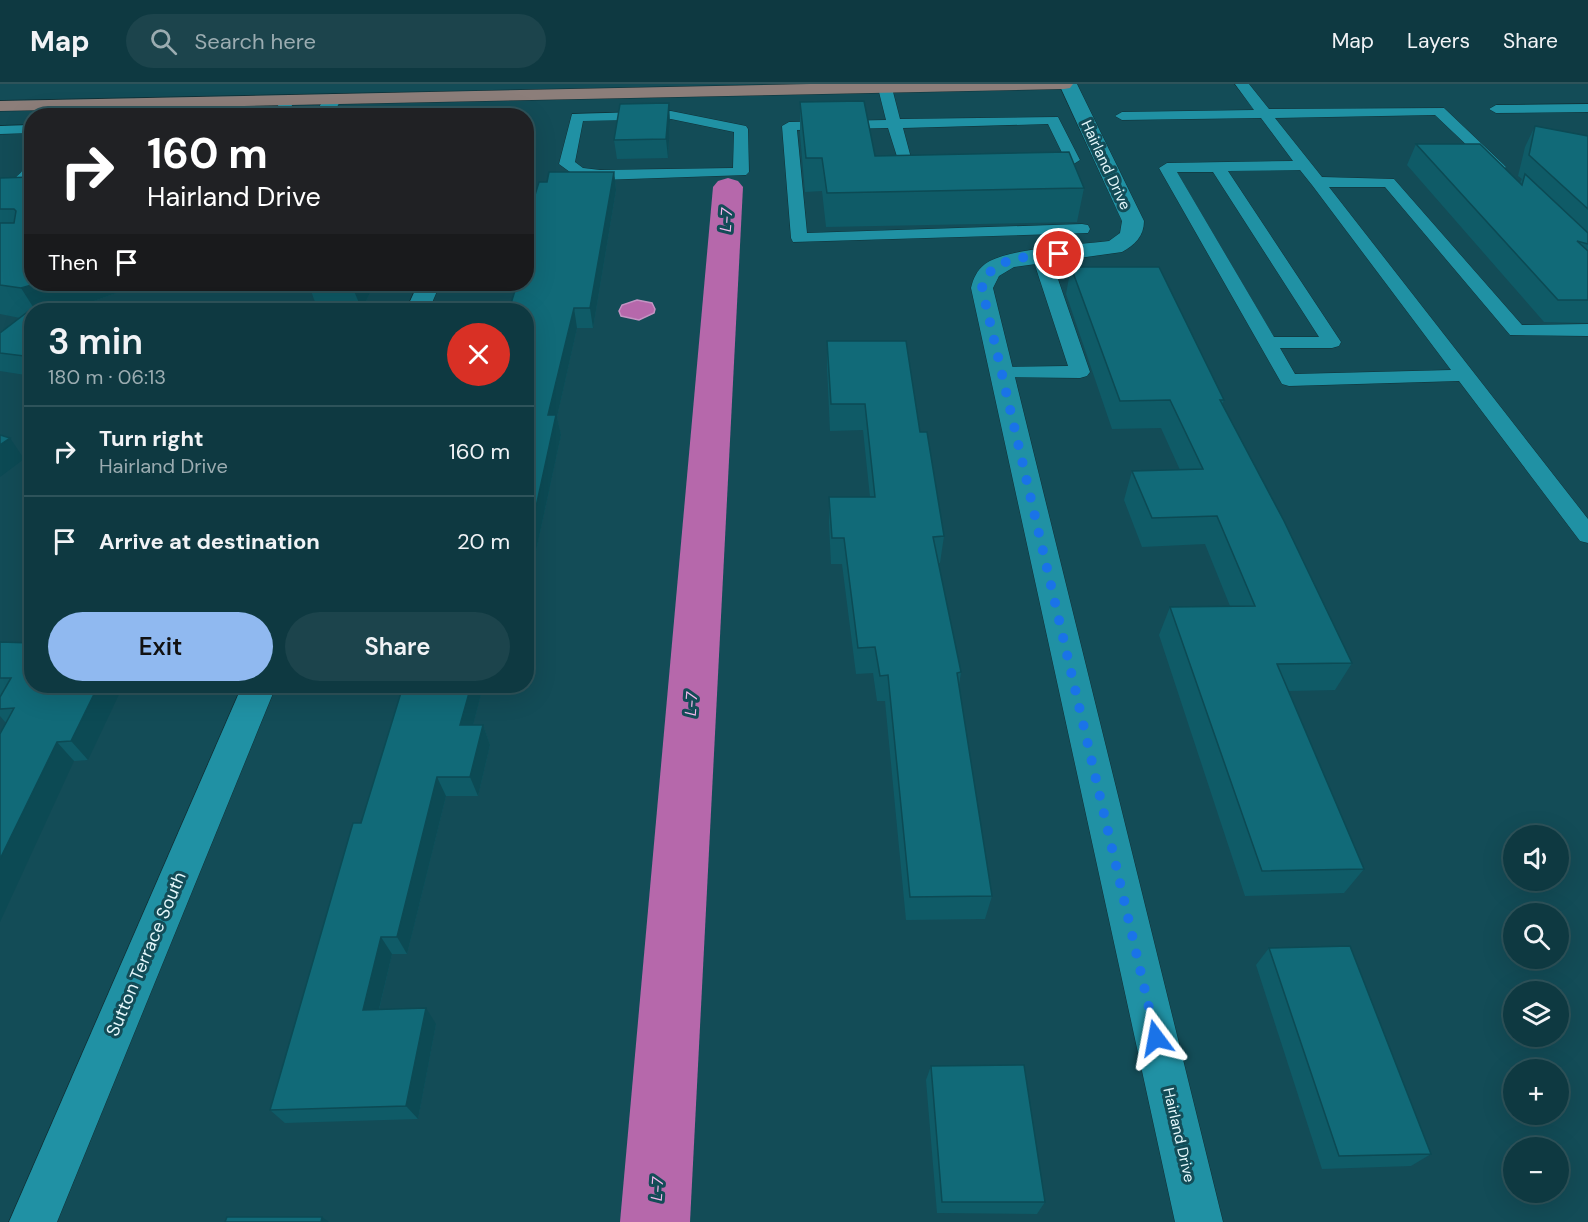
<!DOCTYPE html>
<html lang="en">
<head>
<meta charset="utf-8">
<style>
	:root { --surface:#0e3941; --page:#1c444c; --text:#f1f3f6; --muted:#9bacb1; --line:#2e535a; --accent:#90b9f0 }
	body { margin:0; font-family:"DM Sans",sans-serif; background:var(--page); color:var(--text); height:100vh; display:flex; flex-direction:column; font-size:22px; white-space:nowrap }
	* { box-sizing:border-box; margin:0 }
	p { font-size:20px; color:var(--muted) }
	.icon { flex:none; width:33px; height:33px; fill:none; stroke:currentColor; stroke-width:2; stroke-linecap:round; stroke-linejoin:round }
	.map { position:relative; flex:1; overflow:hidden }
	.sheet { position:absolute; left:24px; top:219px; width:510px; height:390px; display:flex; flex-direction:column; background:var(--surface); border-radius:24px; box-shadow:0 6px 24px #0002,0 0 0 2px var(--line) }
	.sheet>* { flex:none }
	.top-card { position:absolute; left:24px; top:24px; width:510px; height:183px; border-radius:24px; box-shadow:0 6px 24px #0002,0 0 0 2px var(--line); background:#202124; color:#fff; overflow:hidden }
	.controls { position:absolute; left:1503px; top:741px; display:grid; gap:12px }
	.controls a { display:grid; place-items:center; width:66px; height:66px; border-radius:50%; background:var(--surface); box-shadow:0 6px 24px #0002,0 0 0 2px var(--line); font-size:30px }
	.pin { position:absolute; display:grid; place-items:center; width:51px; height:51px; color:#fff; margin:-26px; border:3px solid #fff; border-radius:50%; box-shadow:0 2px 6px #0007 }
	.me { position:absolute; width:66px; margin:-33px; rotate:347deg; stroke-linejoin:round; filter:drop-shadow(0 0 4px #0008) }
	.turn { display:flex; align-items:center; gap:21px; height:126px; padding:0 24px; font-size:27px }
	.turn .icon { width:78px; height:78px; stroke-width:2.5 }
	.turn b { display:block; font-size:42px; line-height:51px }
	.then { display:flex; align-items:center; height:57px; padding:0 24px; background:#0003; gap:12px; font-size:22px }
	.round { display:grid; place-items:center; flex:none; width:63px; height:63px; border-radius:32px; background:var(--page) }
	.head { display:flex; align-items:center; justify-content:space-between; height:102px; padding:0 24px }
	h1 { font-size:36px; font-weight:600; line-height:45px }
	.action { display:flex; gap:12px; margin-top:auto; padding:12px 24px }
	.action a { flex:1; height:69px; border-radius:36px; background:var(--accent); color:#111; font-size:24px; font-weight:600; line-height:69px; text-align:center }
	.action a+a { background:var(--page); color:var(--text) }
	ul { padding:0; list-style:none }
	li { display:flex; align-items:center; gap:18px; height:90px; padding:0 24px; border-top:2px solid var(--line) }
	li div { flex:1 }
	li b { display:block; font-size:22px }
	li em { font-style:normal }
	header { display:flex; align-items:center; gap:36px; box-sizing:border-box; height:84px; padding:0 30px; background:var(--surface); border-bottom:2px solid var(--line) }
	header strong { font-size:28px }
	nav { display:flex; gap:33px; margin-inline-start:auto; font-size:21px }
	.search { width:420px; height:54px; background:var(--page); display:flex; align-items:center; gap:15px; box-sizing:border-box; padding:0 21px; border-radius:33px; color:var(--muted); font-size:22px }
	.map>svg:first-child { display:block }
	.water { fill:#b668ab; stroke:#c493c3; stroke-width:1.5 }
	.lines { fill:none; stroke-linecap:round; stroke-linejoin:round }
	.canal { fill:#b668ab; fill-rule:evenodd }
	.service-casing { stroke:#0f3036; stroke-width:1 }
	.minor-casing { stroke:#0f3036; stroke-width:1 }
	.primary-casing { stroke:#0f3036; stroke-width:1 }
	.service { fill:#2091a4; fill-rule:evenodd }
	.minor { fill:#2091a4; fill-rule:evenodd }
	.primary { fill:#8c7e7a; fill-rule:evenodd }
	.wall { fill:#0f5b67 }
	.shaded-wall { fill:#0c4a54 }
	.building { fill:#116a78; stroke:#0c4a54; stroke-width:1.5 }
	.route { stroke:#1a73e8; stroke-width:10; stroke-dasharray:0 18 }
	.labels { text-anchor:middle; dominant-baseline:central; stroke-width:6; stroke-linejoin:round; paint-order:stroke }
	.street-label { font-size:15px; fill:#e6f8fc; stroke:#134c57 }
	.water-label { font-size:16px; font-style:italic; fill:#f5b7eb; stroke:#134c57 }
	.near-street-label { font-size:18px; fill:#e6f8fc; stroke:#134c57 }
</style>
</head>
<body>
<header>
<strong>Map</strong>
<div class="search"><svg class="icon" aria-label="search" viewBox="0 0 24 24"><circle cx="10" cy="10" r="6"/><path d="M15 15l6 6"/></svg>Search here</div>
<nav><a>Map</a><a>Layers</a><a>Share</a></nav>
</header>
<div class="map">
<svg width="1588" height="1138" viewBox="0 0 1588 1138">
	<rect width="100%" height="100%" fill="#134c57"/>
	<!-- water -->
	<path class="water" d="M637 216 652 219 655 225 654 229 639 236 621 232 619 227 622 221Z"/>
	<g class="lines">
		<!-- canal -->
		<path class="canal" d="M728 94 738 97 743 103 690 1138H620L713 103 718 97Z"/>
		<defs>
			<g id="service">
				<path d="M885 0 892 4 900 35 1058 33 1080 76 1072 81 1067 79 1048 40 903 44 911 74 936 76 939 79 931 84 900 82 888 44 797 46 807 149 1082 140 1088 141 1090 145 1088 149 793 158 791 154 782 42 789 38 886 36 878 4Z"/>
				<path d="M1235 0H1249L1269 25 1444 24 1503 80 1506 83 1503 86H1493L1435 31 1275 34 1322 93 1394 95 1522 241 1588 240V252L1510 251 1385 103H1329L1588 435V459L1580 457 1459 297 1289 302 1282 300 1159 84 1167 79 1293 77 1261 34 1122 36 1115 32 1122 28 1254 26ZM1300 86 1312 101 1451 286 1295 290 1280 264H1332L1339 262 1341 258 1228 87ZM1177 88H1213L1319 253H1274Z"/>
				<path d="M288 12 295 16 286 32H272L283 13Z"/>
				<path d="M135 15 142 19 132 32H117L130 16Z"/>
				<path d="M1588 20V28L1496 29 1489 25 1496 21Z"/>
				<path d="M671 27 746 42 748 45 749 88 746 91 600 96 574 91 559 80 572 30ZM671 35 734 48 733 84 600 86 583 84 575 78 583 37Z"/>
				<path d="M32 41V49L0 50V42Z"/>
				<path d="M32 82V106L11 105 9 102C14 95 23 84 32 82Z"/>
				<path d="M1041 167 1047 168 1050 172 1090 288 1087 292 1080 294 994 293 991 289 994 285 1001 283 1068 282 1032 172 1035 168Z"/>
			</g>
			<g id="minor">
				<path d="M1059 0H1077L1144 137C1144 152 1135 161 1122 168L1014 183 999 192 993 204 1223 1138H1175L971 204C973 195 977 186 985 180 1007 164 1079 161 1109 157L1120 149 1122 137Z"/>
				<path d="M333 10 339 11 342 15 331 32H313L327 11Z"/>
				<path d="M418 200H440L429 226H406Z"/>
				<path d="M242 602H276L57 1138H9Z"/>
			</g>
			<path id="primary" d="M810 0H1073L1070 4 1064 5 0 27V17Z"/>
		</defs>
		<!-- service casing -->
		<use href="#service" class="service-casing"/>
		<!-- minor casing -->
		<use href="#minor" class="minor-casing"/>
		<!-- primary casing -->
		<use href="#primary" class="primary-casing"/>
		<!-- service -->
		<use href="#service" class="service"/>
		<!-- minor -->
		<use href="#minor" class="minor"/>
		<!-- primary -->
		<use href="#primary" class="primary"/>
	</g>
	<!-- wall -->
	<g class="wall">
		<path d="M800 18 875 72 1084 104 1077 138 826 143 822 107 805 108 800 50Z"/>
		<path d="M670 37 668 74 617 75 614 56Z"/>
		<path d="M1535 42 1588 52V239L1544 238 1407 81 1416 60 1520 99 1522 95 1518 92 1525 63Z"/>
		<path d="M614 88 616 106 593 244H577L557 333 561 351 534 476H530L526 499V122L547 98Z"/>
		<path d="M0 94 141 200 69 226H32V292L0 287V249L20 234 0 230Z"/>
		<path d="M1071 183 1224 316 1222 320 1352 579 1335 606 1289 607 1364 785 1344 809 1245 812 1159 551 1170 523 1230 522 1205 460 1142 463 1124 416 1132 387 1180 386 1161 344 1112 345 1066 210Z"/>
		<path d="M315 200H374L362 226H318L311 207Z"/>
		<path d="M827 257 920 348 944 452 940 479H938L961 588 959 602 992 812 985 835 906 836 885 617H877L873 589 856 590 842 480H831L829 440V413H870L863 346 830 347 827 283Z"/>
		<path d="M0 558 88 676 74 677 6 639 0 632Z"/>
		<path d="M403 602H483L473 641H483L490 661 478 712H446L407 870H392L379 926 436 940 418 1035 285 1039 270 1026 361 739Z"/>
		<path d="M1269 864 1431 1070 1411 1082 1322 1085 1256 881Z"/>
		<path d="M931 982 1045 1118 1037 1130 937 1129 926 996Z"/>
	</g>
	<!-- shaded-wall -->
	<g class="shaded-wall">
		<path d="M669 19 670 37 668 74 666 55Z"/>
		<path d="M614 88 616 106 593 244 590 224Z"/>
		<path d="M35 200H141L69 226H35L21 204Z"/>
		<path d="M358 200H374L362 226 354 207Z"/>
		<path d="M574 224 577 244 557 333 561 351 534 476 529 455 548 331Z"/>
		<path d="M10 354 24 375 0 393V361Z"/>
		<path d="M526 463 530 476 526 499Z"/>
		<path d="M98 602H123L88 676 71 657Z"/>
		<path d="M471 602H483L468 661 460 641Z"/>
		<path d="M483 641 490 661 478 712 470 693Z"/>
		<path d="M57 658 74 677 0 838V775Z"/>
		<path d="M437 693 446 712 407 870 397 853Z"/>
		<path d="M381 853 392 870 375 942 363 926Z"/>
		<path d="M426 924 436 940 418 1035 406 1022Z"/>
		<path d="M322 1133 329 1138H321Z"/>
	</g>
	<!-- building -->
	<g class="building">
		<path d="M864 17 875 72 1069 68 1084 104 827 109 822 74H806L800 18Z"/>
		<path d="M669 19 666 55 614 56 620 20Z"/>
		<path d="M236 28 233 32H169L170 30Z"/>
		<path d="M1535 42 1588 52V125L1529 71Z"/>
		<path d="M1416 60H1480L1522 101 1525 90 1588 149V160L1577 157 1588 167V216H1558Z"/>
		<path d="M549 88H614L590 224H574L548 331H556L529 455H526V226H509L517 200H526V169L528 164H526V122L530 111H535L539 98H547Z"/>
		<path d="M32 93V200H35L21 204 0 201V139H14L16 127 14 125H0V94Z"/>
		<path d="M1071 183H1159L1224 316H1220L1284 437 1352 579 1277 580 1364 785 1262 787 1170 523 1255 522 1217 432 1152 434 1132 387 1203 385 1170 316 1120 317Z"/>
		<path d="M315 200H358L354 207H311Z"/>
		<path d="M34 223 61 226H32V273L0 269V249Z"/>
		<path d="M827 257H906L920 348H927L944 452 933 453 961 588 957 589 992 812 910 813 888 591 880 592 875 563 858 564 844 454H832L829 413H875L865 320H831Z"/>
		<path d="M0 351 10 354 0 361Z"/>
		<path d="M0 558 32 559V602H98L71 657 57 658 0 775V650L14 624 0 625V613L11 594H0Z"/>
		<path d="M403 602H471L460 641H483L470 693H437L397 853H381L363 926 426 924 406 1022 270 1026 353 739H361Z"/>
		<path d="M1350 862 1431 1070 1339 1072 1269 864Z"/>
		<path d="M1024 981 1045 1118H942L931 982Z"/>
		<path d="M227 1133H322L321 1138H225Z"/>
	</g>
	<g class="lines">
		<!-- route -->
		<path class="route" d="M1059 170C1031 173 989 171 982 204L1156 954"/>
	</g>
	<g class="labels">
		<!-- street labels -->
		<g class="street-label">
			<text transform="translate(1106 81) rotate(65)">Hairland Drive</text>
			<text transform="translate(1179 1051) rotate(77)">Hairland Drive</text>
		</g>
		<!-- water labels -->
		<g class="water-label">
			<text transform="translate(726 136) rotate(-86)">L-7</text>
			<text transform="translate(691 620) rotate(-86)">L-7</text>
			<text transform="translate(657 1105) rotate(-86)">L-7</text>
		</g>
		<!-- near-street labels -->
		<g class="near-street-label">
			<text transform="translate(146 870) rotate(-67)">Sutton Terrace South</text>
		</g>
	</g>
</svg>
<div class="controls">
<a><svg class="icon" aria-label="sound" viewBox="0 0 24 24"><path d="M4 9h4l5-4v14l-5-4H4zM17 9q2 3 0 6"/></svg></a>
<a><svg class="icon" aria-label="search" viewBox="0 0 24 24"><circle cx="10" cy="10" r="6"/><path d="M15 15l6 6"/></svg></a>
<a><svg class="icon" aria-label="layers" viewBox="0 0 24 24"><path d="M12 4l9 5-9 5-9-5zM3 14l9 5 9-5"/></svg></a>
<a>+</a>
<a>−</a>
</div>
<div class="pin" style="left:1059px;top:170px;background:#d93025"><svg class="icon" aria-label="arrive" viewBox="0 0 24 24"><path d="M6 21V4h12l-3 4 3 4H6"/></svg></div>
<svg class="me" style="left:1156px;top:954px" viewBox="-20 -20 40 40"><path d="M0-17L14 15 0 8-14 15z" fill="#1a73e8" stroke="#fff" stroke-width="4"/></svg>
<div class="top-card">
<div class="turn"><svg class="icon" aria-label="right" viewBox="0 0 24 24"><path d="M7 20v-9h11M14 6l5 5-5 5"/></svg><div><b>160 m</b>Hairland Drive</div></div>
<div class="then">Then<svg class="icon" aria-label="arrive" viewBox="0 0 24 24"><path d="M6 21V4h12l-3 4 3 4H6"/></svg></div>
</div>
<section class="sheet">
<div class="head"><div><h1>3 min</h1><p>180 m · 06:13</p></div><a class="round" style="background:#d93025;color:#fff"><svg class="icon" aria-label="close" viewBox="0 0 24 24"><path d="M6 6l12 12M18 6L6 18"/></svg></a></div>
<ul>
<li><svg class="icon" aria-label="right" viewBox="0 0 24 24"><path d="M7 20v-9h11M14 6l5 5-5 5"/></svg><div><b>Turn right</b><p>Hairland Drive</p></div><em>160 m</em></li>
<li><svg class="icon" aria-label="arrive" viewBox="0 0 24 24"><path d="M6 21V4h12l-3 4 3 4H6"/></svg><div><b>Arrive at destination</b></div><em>20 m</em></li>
</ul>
<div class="action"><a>Exit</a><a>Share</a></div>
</section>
</div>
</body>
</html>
